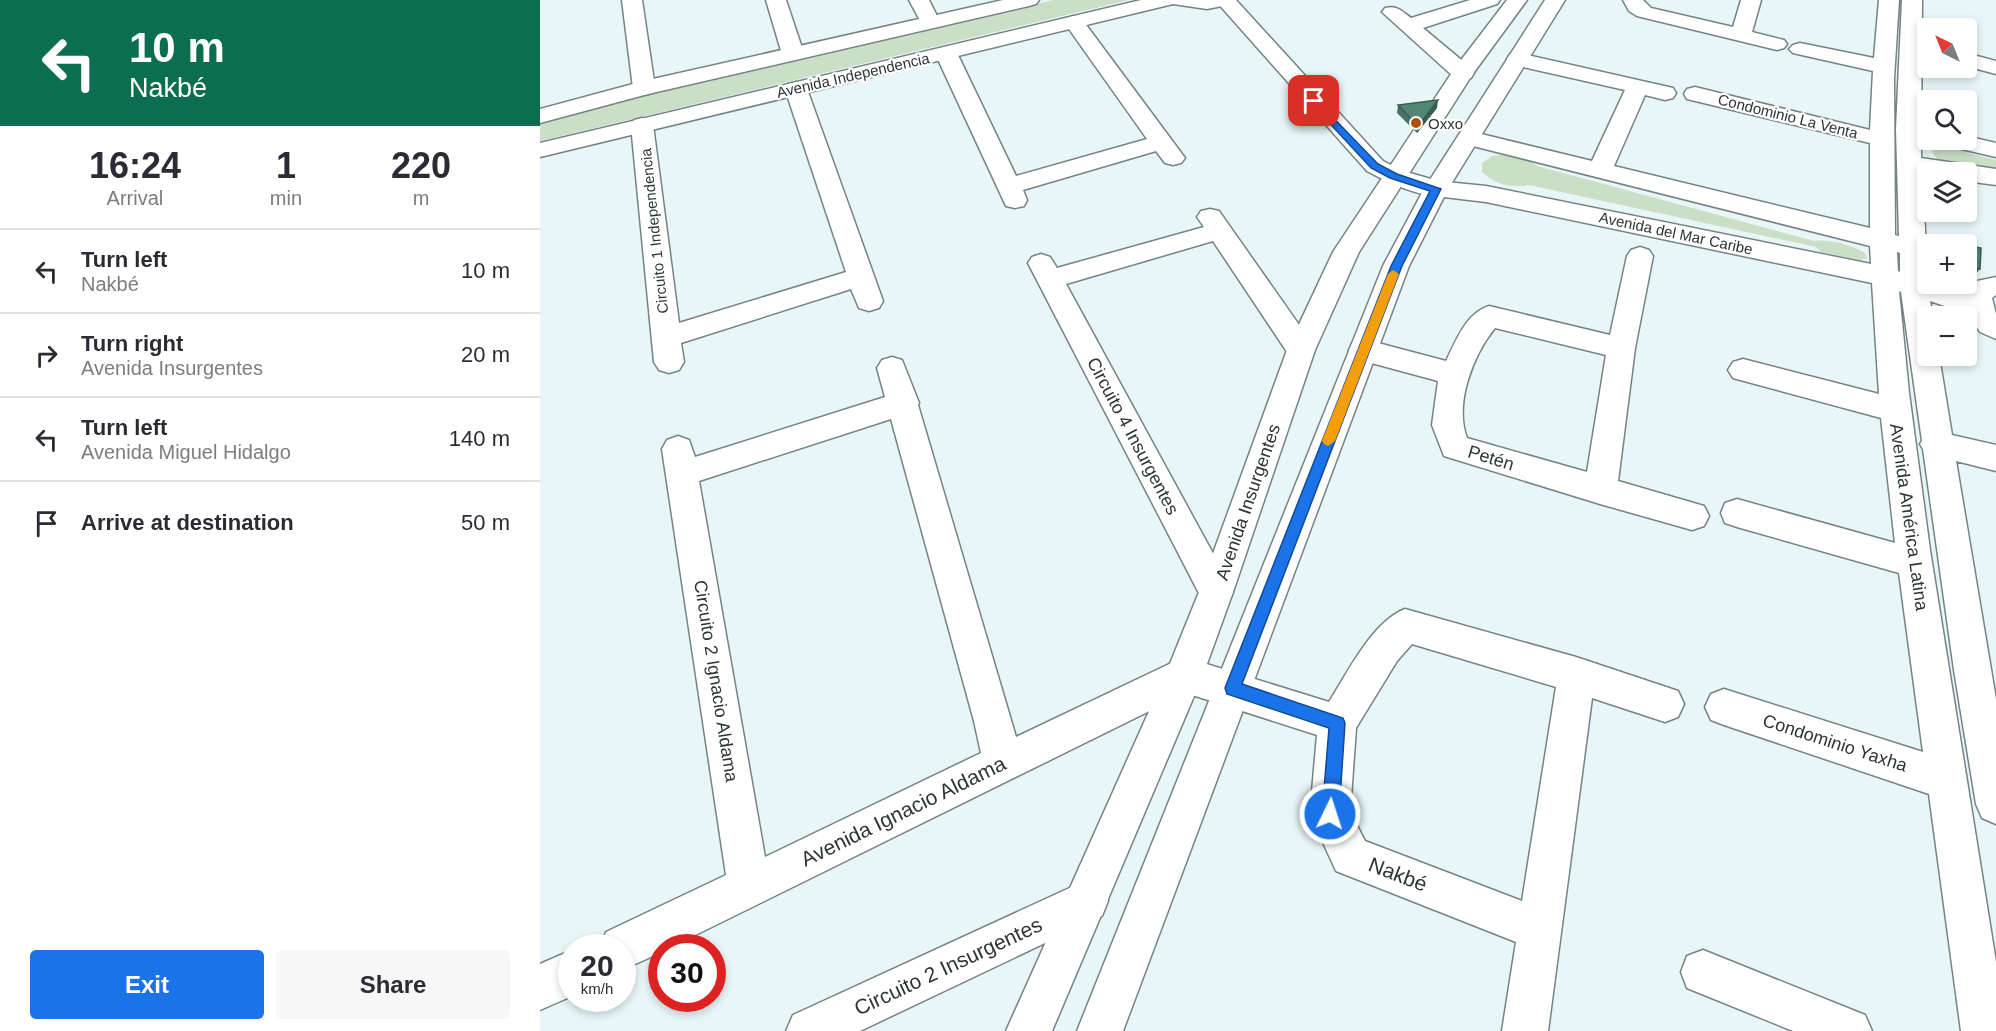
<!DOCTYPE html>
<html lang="en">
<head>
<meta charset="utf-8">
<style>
	:root { --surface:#fff; --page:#f7f7f7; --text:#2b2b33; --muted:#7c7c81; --line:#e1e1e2; --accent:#1a73e8 }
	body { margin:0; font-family:Helvetica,sans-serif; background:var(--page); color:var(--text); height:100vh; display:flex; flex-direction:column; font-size:22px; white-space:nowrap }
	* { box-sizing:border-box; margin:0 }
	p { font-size:20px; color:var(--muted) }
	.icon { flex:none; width:33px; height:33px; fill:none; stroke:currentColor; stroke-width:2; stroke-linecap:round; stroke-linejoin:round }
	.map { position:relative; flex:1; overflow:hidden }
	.sheet { display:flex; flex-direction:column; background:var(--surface); width:540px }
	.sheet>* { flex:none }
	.top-card { background:#0b6e4f; color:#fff; overflow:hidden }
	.needle { width:39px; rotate:317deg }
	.fabs { position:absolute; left:1377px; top:18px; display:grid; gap:12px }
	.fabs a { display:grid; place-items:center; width:60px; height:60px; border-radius:6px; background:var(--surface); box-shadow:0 3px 9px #0003; font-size:30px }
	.speed { position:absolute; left:18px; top:934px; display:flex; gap:12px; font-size:30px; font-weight:700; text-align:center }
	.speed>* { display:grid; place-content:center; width:78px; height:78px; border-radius:50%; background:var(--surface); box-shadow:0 3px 9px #0003; line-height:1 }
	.speed small { font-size:15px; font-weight:400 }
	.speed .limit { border:9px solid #d22; background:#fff; color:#111 }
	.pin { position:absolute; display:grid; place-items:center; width:51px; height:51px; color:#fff; margin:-26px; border-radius:12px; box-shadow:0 3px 9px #0006 }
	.me { position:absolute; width:66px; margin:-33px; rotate:4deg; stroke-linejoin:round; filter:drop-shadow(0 0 4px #0008) }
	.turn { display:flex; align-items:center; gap:21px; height:126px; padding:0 30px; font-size:27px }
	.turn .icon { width:78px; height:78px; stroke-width:2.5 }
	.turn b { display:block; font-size:42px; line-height:51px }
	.eta { display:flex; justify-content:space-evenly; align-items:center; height:102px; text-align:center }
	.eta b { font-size:36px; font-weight:700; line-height:42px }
	.button { display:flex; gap:12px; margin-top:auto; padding:12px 30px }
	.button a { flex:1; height:69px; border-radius:6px; background:var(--accent); color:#fff; font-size:24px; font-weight:700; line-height:69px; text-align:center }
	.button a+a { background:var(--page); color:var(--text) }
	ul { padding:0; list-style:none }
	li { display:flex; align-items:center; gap:18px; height:84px; padding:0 30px; border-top:2px solid var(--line) }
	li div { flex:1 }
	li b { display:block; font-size:22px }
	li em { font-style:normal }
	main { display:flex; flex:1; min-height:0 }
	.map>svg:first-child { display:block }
	.green { fill:#cadfc5 }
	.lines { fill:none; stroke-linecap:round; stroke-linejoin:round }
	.minor-casing { stroke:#768384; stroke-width:3 }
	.tertiary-casing { stroke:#768384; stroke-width:3 }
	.secondary-casing { stroke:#768384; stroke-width:3 }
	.minor { fill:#fff; fill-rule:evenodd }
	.tertiary { fill:#fff; fill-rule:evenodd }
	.secondary { fill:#fff; fill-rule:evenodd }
	.wall { fill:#467364 }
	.shaded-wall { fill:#395e51 }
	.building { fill:#518674; stroke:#395e51; stroke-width:1.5 }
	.route { fill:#1a73e8; stroke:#114b97; stroke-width:1.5 }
	.slow { fill:#f59e0b }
	.poi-dot { fill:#b14f12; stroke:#fff; stroke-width:2 }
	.labels { text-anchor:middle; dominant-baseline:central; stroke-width:4.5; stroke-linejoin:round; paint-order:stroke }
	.far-street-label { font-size:15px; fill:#2f3434; stroke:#fff }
	.far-poi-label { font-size:15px; fill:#2f3434; stroke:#fff; text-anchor:start }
	.street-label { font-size:18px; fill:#2f3434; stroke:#fff }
	.near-street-label { font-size:21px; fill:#2f3434; stroke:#fff }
</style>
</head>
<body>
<main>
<section class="sheet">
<div class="top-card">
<div class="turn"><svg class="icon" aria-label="left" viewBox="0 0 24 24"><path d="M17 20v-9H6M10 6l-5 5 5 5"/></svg><div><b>10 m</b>Nakbé</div></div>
</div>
<div class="eta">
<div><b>16:24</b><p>Arrival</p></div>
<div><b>1</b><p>min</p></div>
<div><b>220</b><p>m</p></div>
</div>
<ul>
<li><svg class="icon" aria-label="left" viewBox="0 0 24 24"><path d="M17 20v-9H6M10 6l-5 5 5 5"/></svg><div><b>Turn left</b><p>Nakbé</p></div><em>10 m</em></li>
<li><svg class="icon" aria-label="right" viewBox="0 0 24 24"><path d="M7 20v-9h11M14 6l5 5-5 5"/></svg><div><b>Turn right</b><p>Avenida Insurgentes</p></div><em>20 m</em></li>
<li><svg class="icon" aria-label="left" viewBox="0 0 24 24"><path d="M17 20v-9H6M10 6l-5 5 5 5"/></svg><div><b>Turn left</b><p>Avenida Miguel Hidalgo</p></div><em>140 m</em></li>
<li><svg class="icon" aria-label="arrive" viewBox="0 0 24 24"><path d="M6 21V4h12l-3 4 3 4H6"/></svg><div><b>Arrive at destination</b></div><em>50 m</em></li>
</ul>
<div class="button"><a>Exit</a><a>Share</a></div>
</section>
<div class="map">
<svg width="1456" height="1031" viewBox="0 0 1456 1031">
	<rect width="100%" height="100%" fill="#e8f6f7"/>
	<!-- green -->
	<g class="green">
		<path d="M514 0H589L0 141V122L103 95Z"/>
		<path d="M1405 143 1428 153 1456 160V171C1435 169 1403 172 1392 152L1395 145Z"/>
		<path d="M970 154 985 157 997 166 1274 241C1290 239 1311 245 1325 253L1327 259 1320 260 1281 252 1276 247 989 185C969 188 957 185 942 172V163L952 156Z"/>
	</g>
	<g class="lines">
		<defs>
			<g id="minor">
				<path d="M82 0H102L115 88 112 93 104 95 96 93 93 88Z"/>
				<path d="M226 0H246L264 54 260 58 253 60 246 58 242 54Z"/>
				<path d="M369 0H389L400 22 397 26H383Z"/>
				<path d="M930 0H960L957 4 883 28 931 68 934 73 931 78 923 79 915 78 842 12 845 8C857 5 862 11 871 18Z"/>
				<path d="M1083 0H1103L1111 8 1193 27 1201 0H1221L1212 32 1244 40 1247 44 1244 48 1237 50 1097 16 1089 11Z"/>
				<path d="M1339 0H1359L1354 79 1355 235 1359 236 1356 129 1362 0H1382L1381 158 1456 169V185L1426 181V172L1382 173 1388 284H1397L1427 293 1437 281 1456 277V295L1452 298 1456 314V339L1440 332 1428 314 1390 301 1393 316H1388V356H1399L1412 435 1456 445V471L1416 461 1456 699V824L1442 818 1436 804 1414 670 1383 449 1380 444 1382 441 1361 292 1359 291 1369 393 1390 550 1456 962V1031H1421L1389 794 1184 725 1171 720 1165 707 1171 694 1184 689 1383 752 1359 573 1197 527 1185 523 1181 513 1185 503 1197 499 1355 543 1341 418 1193 378 1188 370 1193 362 1203 359 1339 394 1332 283 946 202 887 195 884 189 887 183 896 181 946 186 1331 264 1330 246 921 143 917 138 921 133 929 131 1052 161 1085 90 970 64 967 59 970 54 978 53 1133 88 1136 93 1133 98 1125 100 1105 95 1074 166 1330 228V143L1147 99 1144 94 1147 89 1155 87 1330 130 1333 71 1253 53 1249 49 1253 45 1260 43 1334 58ZM1357 252 1360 253V272L1358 271Z"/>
				<path d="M534 16 541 18 645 158 641 163 633 165 625 163 616 151 483 190 487 200 484 206 475 208 466 206 395 53 399 49 406 47 413 49 417 53 476 176 607 139 524 22 527 18Z"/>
				<path d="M1426 53 1456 61V74L1426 66Z"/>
				<path d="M256 82 264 84 267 89 343 301 339 308 329 311 319 308 311 289 141 343 144 362 139 370 129 373 119 370 114 362 91 125 94 120 102 118 110 120 113 125 139 323 306 272 245 89 248 84Z"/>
				<path d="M1426 136 1456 143V157L1404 145 1400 140H1426Z"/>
				<path d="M670 209 679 211 771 342 775 350 771 358 761 361 751 358 673 241 526 284 688 581 693 592 688 603 676 608 664 603 488 263 492 257 501 254 510 257 517 268 664 227 657 217 661 211Z"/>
				<path d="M1100 247 1109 250 1113 256 1095 348 1078 481 1164 506 1169 516 1164 526 1152 530 1060 504 904 456 892 425 898 381 813 358 809 350 813 342 823 339 906 361C916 341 926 313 949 306L1070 335 1087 256 1091 250ZM955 328 1066 355 1047 472 927 438C914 404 933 355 955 328Z"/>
				<path d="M352 357 362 360 379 403 378 405 476 737 644 657 789 702C808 672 832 622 865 609L1036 657 1138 691 1144 704 1138 717 1125 722 1052 698 1008 1031H962L976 942 796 871 770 814 777 735 646 693 129 948H122V952L82 970V948H60L66 932 186 875 122 449 127 440 138 436 149 440 155 457 345 397 337 368 342 360ZM351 419 434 721 441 753 225 857 159 481ZM872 644 1016 687 982 901 825 841 810 812 816 728 857 661Z"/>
				<path d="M547 880 562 886 568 901 562 916 320 1031H246L253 1015Z"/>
				<path d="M32 950V996L0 1010V964Z"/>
				<path d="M1163 950 1325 1015 1332 1031H1253L1147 988 1141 972 1147 956Z"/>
			</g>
			<path id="tertiary" d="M675 0H696L843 161 863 171 905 183 908 189 905 195C884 200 845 181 827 171Z"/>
			<g id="secondary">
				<path d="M463 0H499L496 4 489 6 108 94 0 123V109L104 81Z"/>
				<path d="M601 0H695L692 4 667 9 633 4 0 157V143Z"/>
				<path d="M967 0H987L932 75 819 252 775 350 693 592 663 675 512 1031H466L627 671 659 592 747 350 793 252 915 68Z"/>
				<path d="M1005 0H1025L908 189 869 266 583 1031H537L843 266 884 189Z"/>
			</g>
		</defs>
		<!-- minor casing -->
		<use href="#minor" class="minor-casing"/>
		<!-- tertiary casing -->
		<use href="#tertiary" class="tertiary-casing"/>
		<!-- secondary casing -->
		<use href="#secondary" class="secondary-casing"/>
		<!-- minor -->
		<use href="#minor" class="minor"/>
		<!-- tertiary -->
		<use href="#tertiary" class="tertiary"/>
		<!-- secondary -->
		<use href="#secondary" class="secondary"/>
	</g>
	<!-- wall -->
	<g class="wall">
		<path d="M858 105 897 108 877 133 857 113Z"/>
		<path d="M1426 245 1440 269 1433 277 1426 275Z"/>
	</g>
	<!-- shaded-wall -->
	<path class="shaded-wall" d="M898 100 897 108 877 133 878 126Z"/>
	<!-- building -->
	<g class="building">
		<path d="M898 100 878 126 858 105Z"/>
		<path d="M1412 241 1426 244H1412Z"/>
		<path d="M1426 245 1441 248 1440 269 1426 265Z"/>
	</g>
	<!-- route -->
	<path class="route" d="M774 98 838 164 857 174 901 189 862 266 702 684 803 718 805 723 799 814 796 820 790 822 784 820 782 814 789 728 687 694 685 688 851 266 890 191 850 178 831 168 771 103 770 101Z"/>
	<!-- slow -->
	<path class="slow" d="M853 270 859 274 795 441 788 446 784 444 782 441 848 274Z"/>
	<!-- markers -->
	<circle class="poi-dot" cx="876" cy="123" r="6"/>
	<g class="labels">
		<!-- far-street labels -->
		<g class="far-street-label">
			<text transform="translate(313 75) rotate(-13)">Avenida Independencia</text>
			<text transform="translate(1248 116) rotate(14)">Condominio La Venta</text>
			<text transform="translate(114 231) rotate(-96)">Circuito 1 Independencia</text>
			<text transform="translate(1136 233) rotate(12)">Avenida del Mar Caribe</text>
		</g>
		<!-- far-poi labels -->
		<g class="far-poi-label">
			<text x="888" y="123">Oxxo</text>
		</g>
		<!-- street labels -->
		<g class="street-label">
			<text transform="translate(593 436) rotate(62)">Circuito 4 Insurgentes</text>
			<text transform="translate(951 458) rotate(17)">Petén</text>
			<text transform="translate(708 502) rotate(-71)">Avenida Insurgentes</text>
			<text transform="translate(1369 517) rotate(82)">Avenida América Latina</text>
			<text transform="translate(176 681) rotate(81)">Circuito 2 Ignacio Aldama</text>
			<text transform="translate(1295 743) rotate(18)">Condominio Yaxha</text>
		</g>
		<!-- near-street labels -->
		<g class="near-street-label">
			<text transform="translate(363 811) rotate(-26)">Avenida Ignacio Aldama</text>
			<text transform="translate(858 874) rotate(21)">Nakbé</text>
			<text transform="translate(408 966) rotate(-25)">Circuito 2 Insurgentes</text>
		</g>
	</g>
</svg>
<div class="fabs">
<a><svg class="needle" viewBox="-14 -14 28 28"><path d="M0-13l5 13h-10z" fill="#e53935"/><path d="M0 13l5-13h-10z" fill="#7c7c81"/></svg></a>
<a><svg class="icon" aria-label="search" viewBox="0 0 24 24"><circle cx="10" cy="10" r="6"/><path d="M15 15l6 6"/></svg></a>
<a><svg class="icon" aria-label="layers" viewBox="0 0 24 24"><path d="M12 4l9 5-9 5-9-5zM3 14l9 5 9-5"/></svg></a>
<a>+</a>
<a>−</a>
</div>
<div class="speed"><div>20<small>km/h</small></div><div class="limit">30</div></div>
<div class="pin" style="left:774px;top:101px;background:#d93025"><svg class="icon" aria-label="arrive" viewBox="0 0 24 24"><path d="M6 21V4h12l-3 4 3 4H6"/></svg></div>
<svg class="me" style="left:790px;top:814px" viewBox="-20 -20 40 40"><circle r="17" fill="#1a73e8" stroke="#fff" stroke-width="3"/><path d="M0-11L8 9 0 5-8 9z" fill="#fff"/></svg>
</div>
</main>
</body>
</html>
